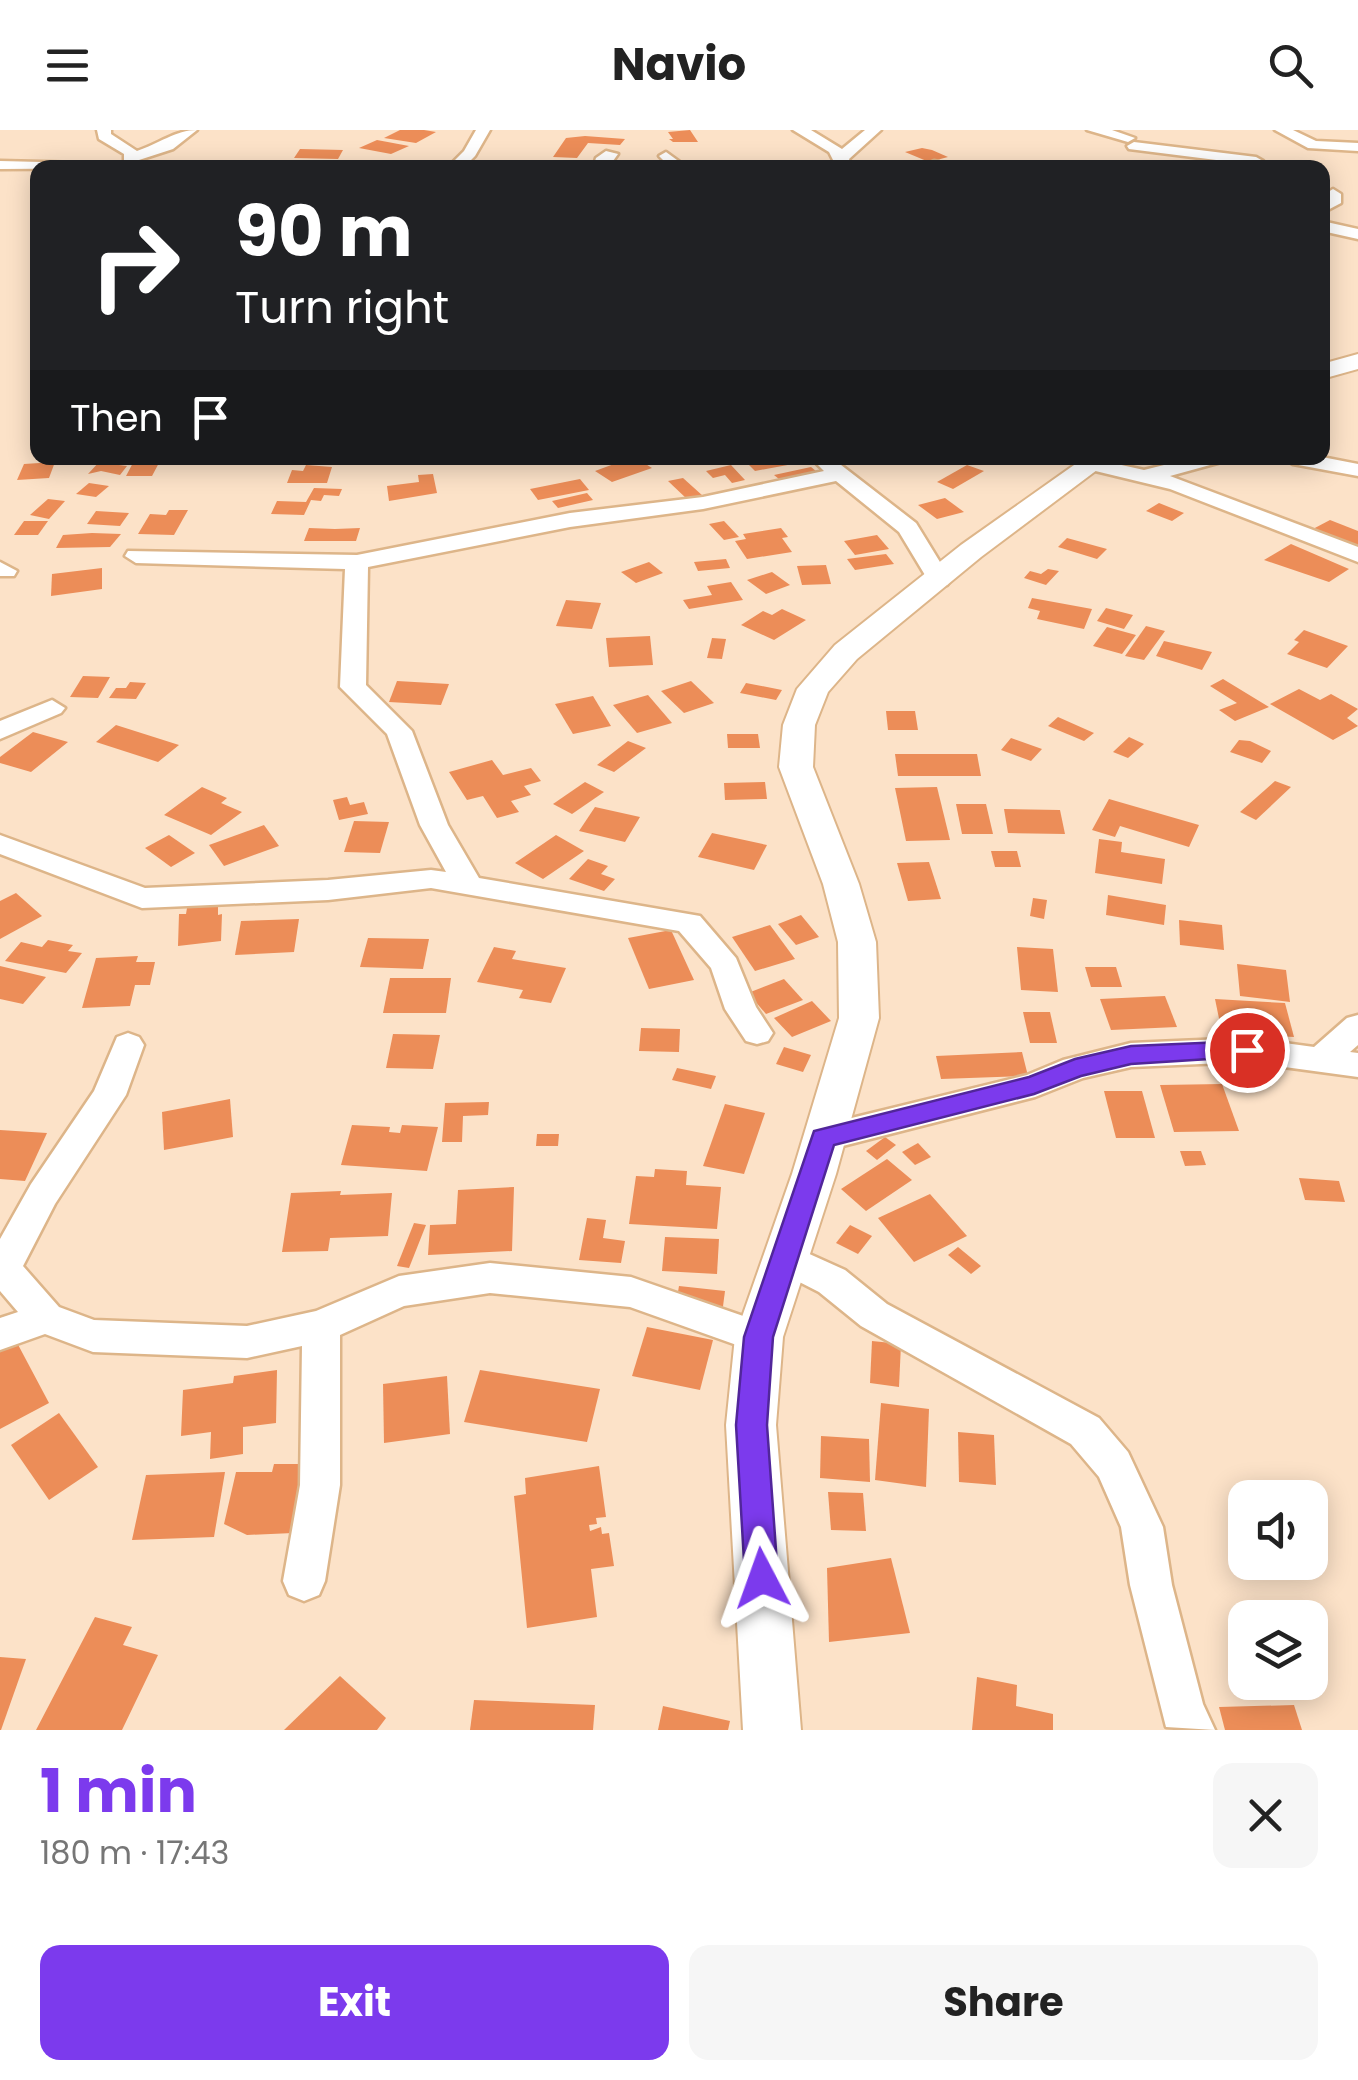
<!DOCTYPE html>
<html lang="en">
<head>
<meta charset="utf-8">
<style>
	:root { --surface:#fff; --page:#f6f6f6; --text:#222; --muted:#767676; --accent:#7c3aed }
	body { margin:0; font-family:Poppins,sans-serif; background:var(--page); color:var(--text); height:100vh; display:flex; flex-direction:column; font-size:38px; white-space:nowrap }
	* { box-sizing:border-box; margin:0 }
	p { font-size:32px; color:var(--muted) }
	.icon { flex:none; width:55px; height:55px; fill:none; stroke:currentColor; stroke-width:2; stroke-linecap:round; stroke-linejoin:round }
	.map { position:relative; height:1600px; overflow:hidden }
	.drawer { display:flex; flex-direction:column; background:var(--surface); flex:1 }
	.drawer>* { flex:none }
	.banner { position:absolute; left:30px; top:30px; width:1300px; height:305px; border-radius:20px; box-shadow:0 5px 25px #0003; background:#202124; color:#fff; overflow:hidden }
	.controls { position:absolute; left:1228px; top:1350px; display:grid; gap:20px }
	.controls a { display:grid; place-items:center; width:100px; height:100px; border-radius:20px; background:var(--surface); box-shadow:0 5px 25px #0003; font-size:50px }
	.pin { position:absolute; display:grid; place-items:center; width:85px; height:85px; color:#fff; margin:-42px; border:5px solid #fff; border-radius:50%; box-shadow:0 2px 10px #0007 }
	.me { position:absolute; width:110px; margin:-55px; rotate:356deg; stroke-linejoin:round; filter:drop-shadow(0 0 8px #0008) }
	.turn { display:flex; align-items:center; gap:35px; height:210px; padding:0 40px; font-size:45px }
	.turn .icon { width:130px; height:130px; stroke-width:2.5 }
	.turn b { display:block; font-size:70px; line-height:85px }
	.then { display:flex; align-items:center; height:95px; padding:0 40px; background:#0003; gap:20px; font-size:38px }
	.round { display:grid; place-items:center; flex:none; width:105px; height:105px; border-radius:20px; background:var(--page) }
	.head { display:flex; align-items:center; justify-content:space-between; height:170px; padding:0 40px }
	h1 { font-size:60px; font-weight:700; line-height:75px; color:var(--accent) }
	.action { display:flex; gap:20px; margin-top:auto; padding:20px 40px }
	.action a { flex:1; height:115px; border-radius:20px; background:var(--accent); color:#fff; font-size:40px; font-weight:700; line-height:115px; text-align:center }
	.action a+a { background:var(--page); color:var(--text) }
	header { display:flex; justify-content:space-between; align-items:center; height:130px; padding:0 40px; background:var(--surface); font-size:45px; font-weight:700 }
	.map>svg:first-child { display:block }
	.building { fill:#ec8d58 }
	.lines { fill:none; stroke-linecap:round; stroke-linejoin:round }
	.minor-casing { stroke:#ddb589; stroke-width:5 }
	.tertiary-casing { stroke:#ddb589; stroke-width:4 }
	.minor { fill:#fff; fill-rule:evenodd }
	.tertiary { fill:#fff; fill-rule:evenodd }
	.route { fill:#7c3aed; stroke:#51269a; stroke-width:2.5 }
</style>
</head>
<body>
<header><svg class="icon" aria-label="menu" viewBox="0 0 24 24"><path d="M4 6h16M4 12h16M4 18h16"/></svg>Navio<svg class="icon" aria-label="search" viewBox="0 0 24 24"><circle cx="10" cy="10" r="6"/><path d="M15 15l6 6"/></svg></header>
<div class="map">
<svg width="1358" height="1600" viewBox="0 0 1358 1600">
	<rect width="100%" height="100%" fill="#fce2c8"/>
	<!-- building -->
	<g class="building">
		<path d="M400 0H424L436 2 416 13 384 8Z"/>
		<path d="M690 0 698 12H673L669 9H673L668 2Z"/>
		<path d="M585 6 625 9 620 15 588 13 577 28 553 27 566 8Z"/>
		<path d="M377 10 409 16 391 24 359 18Z"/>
		<path d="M922 18 932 20 948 27 929 32 905 22Z"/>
		<path d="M300 19 343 20 338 29 294 28Z"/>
		<path d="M604 328H636L652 338 612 352 595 341 614 334Z"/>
		<path d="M755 328H800L804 332 755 341 744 330Z"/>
		<path d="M100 331 122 332 119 335 127 336 120 345 101 341 88 344Z"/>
		<path d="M134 331H160L152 346H126Z"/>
		<path d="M55 332 49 348 17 350 24 334Z"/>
		<path d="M306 335 332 337 327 353H287L292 340 303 341Z"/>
		<path d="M731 335 745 350 732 353 725 345 713 348 706 341Z"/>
		<path d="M967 335 984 341 953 359 937 352Z"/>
		<path d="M811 337 822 346 785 354 774 345Z"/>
		<path d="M433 344 437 363 389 371 387 356 419 352 418 345Z"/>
		<path d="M683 348 703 366 688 370 668 351Z"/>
		<path d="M580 349 589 360 538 370 530 359Z"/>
		<path d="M89 353 109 356 96 367 76 364Z"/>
		<path d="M314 358 342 359 339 366 324 365 321 371 311 370 304 385 271 384 277 371 306 372Z"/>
		<path d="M587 363 593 370 558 378 552 371Z"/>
		<path d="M945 368 964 382 937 389 918 375Z"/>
		<path d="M48 369 65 371 49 389 30 385Z"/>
		<path d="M1159 373 1184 383 1172 391 1146 381Z"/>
		<path d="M169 380H188L174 405 138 404 150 384 166 385Z"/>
		<path d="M96 381 129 383 120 396 87 394Z"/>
		<path d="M1330 390 1358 401V420L1311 400Z"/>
		<path d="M24 391H48L38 405H14Z"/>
		<path d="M724 391 739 407 724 410 709 394Z"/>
		<path d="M309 398 335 399 360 398 356 411H304Z"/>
		<path d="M781 398 788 407 782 408 792 422 747 429 735 411 746 409 743 404Z"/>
		<path d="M92 403 121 404 110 417 56 418 63 405Z"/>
		<path d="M877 405 889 419 855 425 844 411Z"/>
		<path d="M1067 408 1107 419 1097 429 1058 417Z"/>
		<path d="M1291 414 1349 439 1329 452 1264 430Z"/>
		<path d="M886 424 894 434 855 440 847 429Z"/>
		<path d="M726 429 730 438 698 441 694 432Z"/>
		<path d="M649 432 663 443 636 453 621 442Z"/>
		<path d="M826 435 831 454 802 455 797 436Z"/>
		<path d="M102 438V459L51 466 52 444Z"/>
		<path d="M1048 439 1059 441 1046 455 1024 448 1030 441 1041 444Z"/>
		<path d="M772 442 790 455 766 464 747 450Z"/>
		<path d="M731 452 743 470 689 479 683 470 712 465 707 456Z"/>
		<path d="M1032 468 1092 479 1084 499 1037 489 1040 481 1028 478Z"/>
		<path d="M566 470 601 473 592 499 556 496Z"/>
		<path d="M1106 478 1133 485 1124 499 1097 491Z"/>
		<path d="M782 479 806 490 774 510 741 495 763 481 772 485Z"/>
		<path d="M1146 496 1165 501 1144 530 1125 526Z"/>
		<path d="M1107 497 1136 505 1122 524 1093 516Z"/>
		<path d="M1304 500 1348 516 1327 538 1287 524 1299 512 1294 510Z"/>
		<path d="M650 506 653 535 609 537 606 508Z"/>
		<path d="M712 508 726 509 722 529 707 528Z"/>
		<path d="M1164 511 1212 522 1202 540 1156 526Z"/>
		<path d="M83 546 110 547 98 568 70 567Z"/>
		<path d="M1223 549 1269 577 1235 591 1219 580 1237 573 1210 556Z"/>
		<path d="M397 551 449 554 441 575 389 572Z"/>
		<path d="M691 551 714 573 684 583 661 561Z"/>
		<path d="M130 552 146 553 136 569 109 568 116 558H126Z"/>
		<path d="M746 553 782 560 776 570 740 563Z"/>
		<path d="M1299 559 1320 570 1331 564 1358 579 1347 588 1358 596 1333 610 1270 574Z"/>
		<path d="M648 565 672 593 637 603 613 575Z"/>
		<path d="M593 566 611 596 573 604 555 574Z"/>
		<path d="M886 581H915L918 600H888Z"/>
		<path d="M1058 587 1094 603 1084 611 1048 596Z"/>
		<path d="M116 595 179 615 158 632 96 612Z"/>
		<path d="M33 602 68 612 31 642 0 633V627Z"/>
		<path d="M727 604H758L760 618H728Z"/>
		<path d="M1129 607 1144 614 1128 628 1113 622Z"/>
		<path d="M1011 608 1042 619 1031 631 1001 620Z"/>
		<path d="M1239 610 1250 611 1271 621 1262 633 1230 622Z"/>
		<path d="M628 611 646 618 614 642 597 635Z"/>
		<path d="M895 624H977L981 646H898Z"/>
		<path d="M492 630 503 645 531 638 541 651 524 656 531 665 511 671 519 682 497 688 483 666 467 670 449 642Z"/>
		<path d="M1275 651 1291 657 1256 690 1240 682Z"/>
		<path d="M585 652 604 662 572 684 553 674Z"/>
		<path d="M765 652 767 669 725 670 724 653Z"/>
		<path d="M202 657 227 668 221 673 242 682 211 705 164 685Z"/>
		<path d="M937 657 950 710 906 711 895 658Z"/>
		<path d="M347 667 350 675 364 672 368 684 339 690 333 670Z"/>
		<path d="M1109 669 1199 695 1189 717 1120 696 1115 707 1092 700Z"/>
		<path d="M956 674H986L993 704H962Z"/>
		<path d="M595 677 640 687 625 712 579 701Z"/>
		<path d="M1004 679 1060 680 1065 704 1008 703Z"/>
		<path d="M354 691 389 692 380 723 344 722Z"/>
		<path d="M264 695 279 716 224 736 209 715Z"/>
		<path d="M712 703 767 715 754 740 698 727Z"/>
		<path d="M169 705 195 723 171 737 145 718Z"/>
		<path d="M556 705 584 721 543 749 515 733Z"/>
		<path d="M1099 709 1122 712 1121 722 1165 729 1162 754 1095 743Z"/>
		<path d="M991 721H1017L1021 737H995Z"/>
		<path d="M588 729 608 736 601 744 615 749 604 761 569 749Z"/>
		<path d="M929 732 941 769 908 771 897 733Z"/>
		<path d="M16 763 42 786 0 809V771Z"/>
		<path d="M1108 765 1166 775 1164 795 1106 785Z"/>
		<path d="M1033 768 1047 770 1044 789 1030 786Z"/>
		<path d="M218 775V785L222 784 221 811 178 816 179 784H186L187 778Z"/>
		<path d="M801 785 819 807 796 815 778 794Z"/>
		<path d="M299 789 294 822 235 825 241 791Z"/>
		<path d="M1179 790 1222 795 1224 820 1180 815Z"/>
		<path d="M770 795 795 829 755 841 732 807Z"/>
		<path d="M671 800 694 850 649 859 628 808Z"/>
		<path d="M368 808 429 809 423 839 360 837Z"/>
		<path d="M48 810 73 815 68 821 82 823 66 843 5 831 21 812 42 817Z"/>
		<path d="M494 817 516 821 512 829 566 838 551 873 519 868 523 860 477 852Z"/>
		<path d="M1017 817 1053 819 1058 862 1021 860Z"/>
		<path d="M138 826 136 832H155L150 855H135L130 876 82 878 96 828Z"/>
		<path d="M1237 834 1286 840 1290 872 1240 866Z"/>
		<path d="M0 836 46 847 23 874 0 869Z"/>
		<path d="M1085 837H1116L1122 857H1091Z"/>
		<path d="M390 848H451L446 883H383Z"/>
		<path d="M784 849 803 870 766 884 748 863Z"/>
		<path d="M1165 866 1177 897 1111 900 1100 869Z"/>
		<path d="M1215 869 1285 873 1294 907 1222 903Z"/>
		<path d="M812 871 831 891 792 907 774 888Z"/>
		<path d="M1023 882H1050L1057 913H1030Z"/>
		<path d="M641 898 680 899 679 922 639 921Z"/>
		<path d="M393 904 440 905 433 939 386 938Z"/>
		<path d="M784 917 811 925 803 942 776 934Z"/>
		<path d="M1022 922 1028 946 941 949 936 926Z"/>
		<path d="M677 938 716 946 711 959 672 950Z"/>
		<path d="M1222 954 1239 1001 1174 1002 1160 955Z"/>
		<path d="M1104 961H1142L1155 1008H1116Z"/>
		<path d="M230 969 233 1007 164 1020 162 982Z"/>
		<path d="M489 972 488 985 463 986 462 1012H442L445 973Z"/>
		<path d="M725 974 765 983 744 1044 703 1036Z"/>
		<path d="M352 995 390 997 389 1002 400 1003 402 995 438 997 427 1041 341 1035Z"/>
		<path d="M0 1000 47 1003 25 1051 0 1049Z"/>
		<path d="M537 1004H559L558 1016H536Z"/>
		<path d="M885 1007 896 1015 877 1030 866 1021Z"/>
		<path d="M918 1013 931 1027 915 1035 902 1022Z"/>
		<path d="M1180 1021H1201L1206 1035 1185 1036Z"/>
		<path d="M887 1029 912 1050 866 1081 841 1059Z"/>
		<path d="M655 1039 687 1041 686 1055 721 1057 717 1099 629 1094 636 1046 654 1047Z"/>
		<path d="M1299 1048 1339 1051 1345 1072 1305 1070Z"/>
		<path d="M514 1057 512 1121 428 1125 430 1095 456 1094 458 1060Z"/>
		<path d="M341 1061 340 1065 392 1063 388 1106 330 1108 328 1121 282 1122 291 1063Z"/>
		<path d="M930 1064 967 1106 914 1132 878 1088Z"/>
		<path d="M587 1088 606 1090 603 1108 625 1111 621 1133 579 1130Z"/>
		<path d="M414 1093 426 1095 409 1138 397 1136Z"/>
		<path d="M850 1095 872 1106 858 1124 836 1113Z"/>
		<path d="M665 1107 719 1109 717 1144 662 1141Z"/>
		<path d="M958 1117 981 1136 971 1144 948 1125Z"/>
		<path d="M679 1156 725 1161 722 1184 675 1179Z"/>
		<path d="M647 1197 713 1210 700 1260 632 1246Z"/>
		<path d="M15 1209 49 1273 0 1299V1217Z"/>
		<path d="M872 1211 901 1214 899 1257 870 1253Z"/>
		<path d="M277 1240 276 1293 243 1297V1324L210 1329 211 1302 181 1306 183 1260 233 1253 234 1246Z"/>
		<path d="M480 1240 600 1259 587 1312 464 1292Z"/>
		<path d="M447 1246 450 1304 384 1313 383 1254Z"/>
		<path d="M881 1273 929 1279 926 1357 875 1350Z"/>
		<path d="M59 1283 98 1337 49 1370 11 1315Z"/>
		<path d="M958 1302 994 1305 996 1355 959 1352Z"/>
		<path d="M821 1306 869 1309 870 1352 820 1348Z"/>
		<path d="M274 1334H311L293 1403 247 1405 224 1394 236 1342H272Z"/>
		<path d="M599 1336 606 1387 596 1388 597 1394 589 1395 590 1401 601 1397 602 1404 609 1403 614 1436 591 1439 597 1487 527 1498 514 1366 526 1364 525 1348Z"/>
		<path d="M225 1342 214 1407 132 1410 146 1345Z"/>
		<path d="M828 1362 863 1363 866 1401 831 1400Z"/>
		<path d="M891 1428 910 1503 829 1512 827 1438Z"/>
		<path d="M95 1487 132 1497 123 1515 158 1525 122 1600H36Z"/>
		<path d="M0 1527 26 1529 1 1600H0Z"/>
		<path d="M340 1546 386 1588 377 1600H284Z"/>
		<path d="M977 1547 1017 1555 1016 1576 1053 1584V1600H972Z"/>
		<path d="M474 1570 595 1575 593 1600H470Z"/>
		<path d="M1294 1575 1302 1600H1225L1219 1577Z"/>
		<path d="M663 1576 730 1591 728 1600H658Z"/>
	</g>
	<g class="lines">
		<defs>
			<g id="minor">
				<path d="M97 0H111V4L137 21C158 14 176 0 197 0L173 19 139 30V38L0 39V31L124 34V24L99 9Z"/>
				<path d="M476 0H490L475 26 463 38H447L464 21Z"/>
				<path d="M793 0H811L842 19 865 0H881L849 29 852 38H837L829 22Z"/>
				<path d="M1087 0H1112L1135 8 1128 12Z"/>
				<path d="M1275 0H1293L1316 11 1358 13V21L1308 18Z"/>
				<path d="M1134 12 1256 27 1263 31 1256 35 1129 19 1127 16Z"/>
				<path d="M606 21 618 24 608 38H593L596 28Z"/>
				<path d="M666 22 688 38H671L659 26Z"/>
				<path d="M934 31 939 32 940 38H920Z"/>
				<path d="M1333 59 1341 64V73L1322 83 1325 64Z"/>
				<path d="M1322 91 1358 99V109L1322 101Z"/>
				<path d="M1322 327 1358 334V346L1293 334 1283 328Z"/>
				<path d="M818 328H832L916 393 951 450 947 455H931L899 402 836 351 703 379 570 397 368 437 366 555 412 601 448 695 479 748 700 786 736 828 756 877 773 903 768 911 757 914 746 911 725 879 711 838 679 801 431 758 328 770 142 778 0 724V705L145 758 328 750 431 740 446 742 420 695 387 604 340 557 345 439 136 433 125 426 128 421 357 425 570 383 703 367 824 341 815 332Z"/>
				<path d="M1090 328 1144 340 1192 328H1224L1221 332 1170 346 1358 417V432L1170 359 1083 338 1080 334Z"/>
				<path d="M0 432 17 441 14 446H0Z"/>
				<path d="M52 570 65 578 61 583 0 609V591Z"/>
				<path d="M1358 885V915L1350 922 1358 923V947L1247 932 1131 937 1083 948 1035 967 823 1021 811 1017 806 1008 811 999 823 995 1027 945 1063 930 1131 913 1247 908 1314 917 1347 888Z"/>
				<path d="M128 903 139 907 144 915 126 965 55 1074 23 1136 59 1177 94 1190 247 1196 316 1181 399 1146 490 1133 631 1147 772 1196 778 1207 772 1218 759 1223 630 1177 490 1163 404 1176 340 1205V1355L325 1451 319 1465 304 1471 289 1465 283 1451 300 1355 302 1216 247 1228 93 1222 45 1204 0 1220V1188L18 1182 0 1161V1109L31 1054 94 961 117 907Z"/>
				<path d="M785 1113 845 1140 887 1174 1099 1288 1128 1322 1163 1397 1172 1455 1203 1574 1215 1600 1166 1597 1130 1455 1121 1397 1099 1347 1071 1314 861 1196 819 1162 772 1138 767 1128 772 1118Z"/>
			</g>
			<g id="tertiary">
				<path d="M1358 224V239L1322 249V234Z"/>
				<path d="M1084 328H1113L981 427 857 529 828 562 815 595 813 637 859 754 876 812 879 888 836 1044 783 1207 776 1295 801 1600H743L726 1295 735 1207 792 1044 839 888 838 812 823 754 779 637 783 595 797 559 835 515 961 415Z"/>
			</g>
		</defs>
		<!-- minor casing -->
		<use href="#minor" class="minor-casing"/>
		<!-- tertiary casing -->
		<use href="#tertiary" class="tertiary-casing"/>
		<!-- minor -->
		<use href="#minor" class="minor"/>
		<!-- tertiary -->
		<use href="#tertiary" class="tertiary"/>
	</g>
	<!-- route -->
	<path class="route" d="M1247 911 1256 913 1260 920 1256 926 1131 934 1081 946 1034 964 834 1015 773 1207 767 1295 778 1448 773 1458 762 1463 750 1458 745 1448 736 1295 744 1207 814 1001 1029 947 1075 929 1131 916Z"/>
</svg>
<div class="controls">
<a><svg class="icon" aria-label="sound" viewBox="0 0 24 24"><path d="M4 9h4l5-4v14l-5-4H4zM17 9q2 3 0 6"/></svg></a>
<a><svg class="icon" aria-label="layers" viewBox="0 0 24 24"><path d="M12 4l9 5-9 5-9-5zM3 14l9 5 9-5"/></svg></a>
</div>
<div class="pin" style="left:1247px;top:920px;background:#d93025"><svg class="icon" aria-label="arrive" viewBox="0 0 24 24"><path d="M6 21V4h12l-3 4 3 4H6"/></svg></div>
<svg class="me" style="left:762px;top:1448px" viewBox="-20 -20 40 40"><path d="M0-17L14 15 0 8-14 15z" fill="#7c3aed" stroke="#fff" stroke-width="4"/></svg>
<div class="banner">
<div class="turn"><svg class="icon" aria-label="right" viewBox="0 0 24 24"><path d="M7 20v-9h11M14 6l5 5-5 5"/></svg><div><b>90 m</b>Turn right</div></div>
<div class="then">Then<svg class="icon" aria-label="arrive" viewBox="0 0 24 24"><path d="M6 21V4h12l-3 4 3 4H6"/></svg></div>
</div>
</div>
<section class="drawer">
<div class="head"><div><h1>1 min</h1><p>180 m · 17:43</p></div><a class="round"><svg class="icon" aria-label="close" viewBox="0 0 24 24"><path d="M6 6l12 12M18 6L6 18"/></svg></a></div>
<div class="action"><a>Exit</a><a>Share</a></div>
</section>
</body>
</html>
